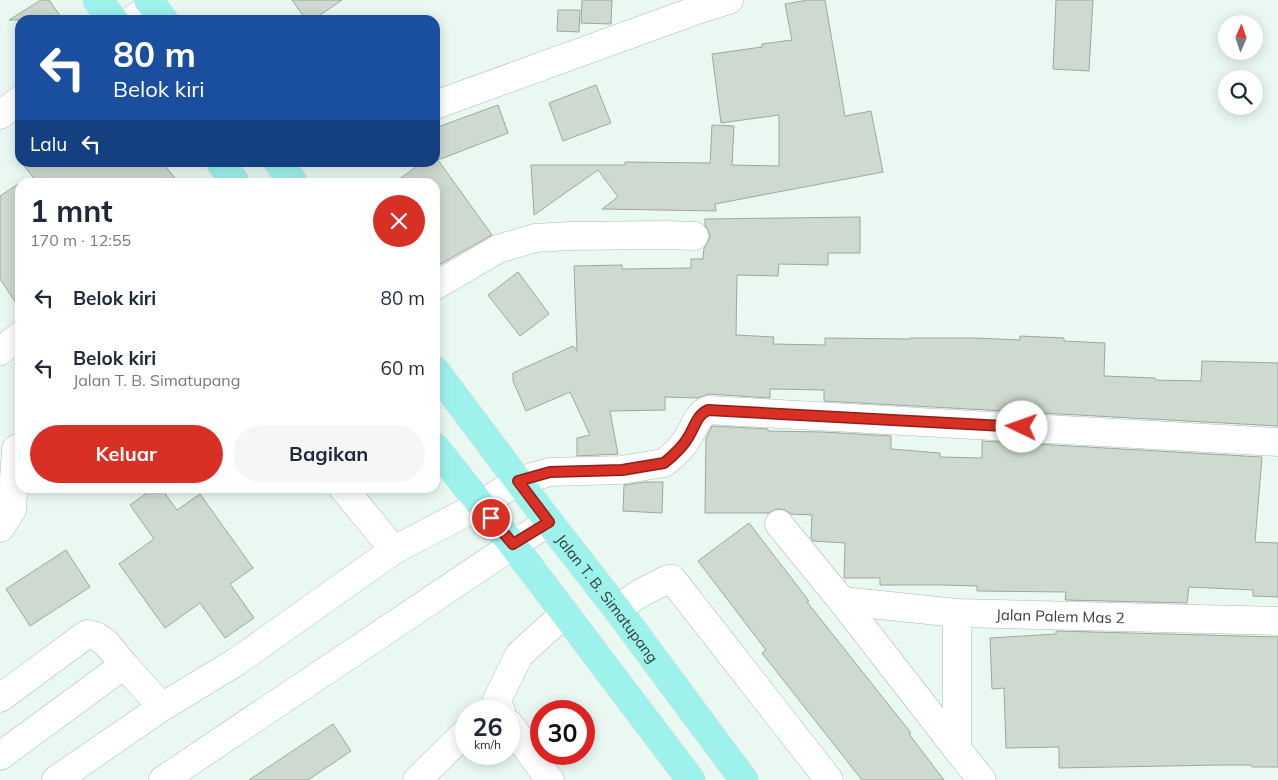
<!DOCTYPE html>
<html lang="id">
<head>
<meta charset="utf-8">
<style>
	:root { --surface:#fff; --page:#f6f6f7; --text:#1f2937; --muted:#747a83; --accent:#d93025 }
	body { margin:0; font-family:Mulish,sans-serif; background:var(--page); color:var(--text); height:100vh; display:flex; flex-direction:column; font-size:19px; white-space:nowrap }
	* { box-sizing:border-box; margin:0 }
	p { font-size:16px; color:var(--muted) }
	.icon { flex:none; width:28px; height:28px; fill:none; stroke:currentColor; stroke-width:2; stroke-linecap:round; stroke-linejoin:round }
	.map { position:relative; flex:1; overflow:hidden }
	.panel { position:absolute; left:15px; top:178px; width:425px; height:315px; display:flex; flex-direction:column; background:var(--surface); border-radius:15px; box-shadow:0 2px 12px #0003 }
	.panel>* { flex:none }
	.banner { position:absolute; left:15px; top:15px; width:425px; height:152px; border-radius:15px; box-shadow:0 2px 12px #0003; background:#1a4fa0; color:#fff; overflow:hidden }
	.needle { width:32px; rotate:2deg }
	.fabs { position:absolute; left:1218px; top:15px; display:grid; gap:10px }
	.fabs a { display:grid; place-items:center; width:45px; height:45px; border-radius:50%; background:var(--surface); box-shadow:0 2px 12px #0003; font-size:25px }
	.speed { position:absolute; left:455px; top:700px; display:flex; gap:10px; font-size:25px; font-weight:700; text-align:center }
	.speed>* { display:grid; place-content:center; width:65px; height:65px; border-radius:50%; background:var(--surface); box-shadow:0 2px 12px #0003; line-height:1 }
	.speed small { font-size:12px; font-weight:400 }
	.speed .limit { border:8px solid #d22; background:#fff; color:#111 }
	.pin { position:absolute; display:grid; place-items:center; width:42px; height:42px; color:#fff; margin:-21px; border:2px solid #fff; border-radius:50%; box-shadow:0 1px 5px #0007 }
	.me { position:absolute; width:55px; margin:-28px; rotate:273deg; stroke-linejoin:round; filter:drop-shadow(0 0 4px #0008) }
	.turn { display:flex; align-items:center; gap:18px; height:105px; padding:0 15px; font-size:22px }
	.turn .icon { width:65px; height:65px; stroke-width:2.5 }
	.turn b { display:block; font-size:35px; line-height:42px }
	.then { display:flex; align-items:center; height:48px; padding:0 15px; background:#0003; gap:10px; font-size:19px }
	.round { display:grid; place-items:center; flex:none; width:52px; height:52px; border-radius:26px; background:var(--page) }
	.summary { display:flex; align-items:center; justify-content:space-between; height:85px; padding:0 15px }
	h1 { font-size:30px; font-weight:700; line-height:38px }
	.button { display:flex; gap:10px; margin-top:auto; padding:10px 15px }
	.button a { flex:1; height:58px; border-radius:30px; background:var(--accent); color:#fff; font-size:20px; font-weight:700; line-height:58px; text-align:center }
	.button a+a { background:var(--page); color:var(--text) }
	ul { padding:0; list-style:none }
	li { display:flex; align-items:center; gap:15px; height:70px; padding:0 15px }
	li div { flex:1 }
	li b { display:block; font-size:19px }
	li em { font-style:normal }
	.map>svg:first-child { display:block }
	.building { fill:#cedacf; stroke:#9da89d }
	.lines { fill:none; stroke-linecap:round; stroke-linejoin:round }
	.minor-casing { stroke:#acbbb4; stroke-width:29 }
	.major-casing { stroke:#d7d8d7; stroke-width:29 }
	.minor { stroke:#fff; stroke-width:28 }
	.major { stroke:#9df2ec; stroke-width:28 }
	.route-casing { stroke:#8d1f18; stroke-width:12 }
	.route { stroke:#d93025; stroke-width:9 }
	.labels { text-anchor:middle; dominant-baseline:central; stroke-width:4; stroke-linejoin:round; paint-order:stroke }
	.street-label { font-size:15px; fill:#353c39; stroke:#e9f9f2 }
</style>
</head>
<body>
<div class="map">
<svg width="1278" height="780" viewBox="0 0 1278 780">
	<rect width="100%" height="100%" fill="#e9f9f2"/>
	<!-- building -->
	<g class="building">
		<path d="M41 0H49L63 20H9Z"/>
		<path d="M292 0H342L313 20H306Z"/>
		<path d="M582 0H612L611 24 581 23Z"/>
		<path d="M808 0H825L845 116 871 111 883 172 715 204 716 211 602 209 618 197 598 170 534 215 531 165H625V162L710 163 712 125 734 126 732 165 779 166V115L721 123 712 54 762 47V44L792 40 785 4Z"/>
		<path d="M1056 0H1093L1089 71 1053 69Z"/>
		<path d="M558 10H580L579 32 557 31Z"/>
		<path d="M596 85 611 123 563 141 549 103Z"/>
		<path d="M498 105 508 133 438 160 492 235 437 266 435 263V182H395L423 162H435V128Z"/>
		<path d="M21 162H162L178 182H37Z"/>
		<path d="M20 183V309L0 279V196Z"/>
		<path d="M860 217V253H828V265L779 264 778 276 737 275 736 335 774 337 773 344 825 345V338L910 339V338H975L1020 340V336L1064 338V341L1105 343 1104 376 1155 378V380L1201 381 1202 361 1278 363V426L824 401V390L770 389V398L709 394 698 398 665 397V410L610 411 618 454 577 456V438L590 435 570 392 526 411 513 381V373L573 346 577 351 574 266 622 265V269L691 268V259H703L704 248 707 244 710 237 708 229 705 226V219Z"/>
		<path d="M518 272 549 314 520 336 488 295Z"/>
		<path d="M712 426 768 429V431L823 432 891 436V449L940 453V457L982 458V441L1262 457 1255 542 1278 543V597L1253 596V590L1189 587 1187 603 1065 600 1066 592 977 591V586L943 585H880V578H844L845 543 813 541 811 538 812 515 791 514 785 510 777 509 768 513H705L706 438Z"/>
		<path d="M645 482H663L662 513 623 511 624 485Z"/>
		<path d="M154 488H161L177 510 200 494 253 568 230 584 254 618 225 638 200 603 165 628 119 564 154 539 130 505Z"/>
		<path d="M749 523 809 601 807 602 911 733 909 734 944 780H862L762 653 766 650 698 561Z"/>
		<path d="M66 550 90 587 30 626 6 589Z"/>
		<path d="M1056 631 1278 637V767H1252L1251 765H1222L1059 768V747L1006 748 1004 688 992 689 990 638 1056 634Z"/>
		<path d="M333 724 351 751 308 780H249Z"/>
	</g>
	<g class="lines">
		<defs>
			<g id="minor">
				<path d="M132 20 153 5"/>
				<path d="M435 105 694 11 729 0"/>
				<path d="M0 115 20 100"/>
				<path d="M435 286 498 249 535 238 570 236 666 235 694 236"/>
				<path d="M0 351 20 336"/>
				<path d="M343 488 394 550"/>
				<path d="M779 524 842 601 957 749 982 780"/>
				<path d="M0 528 12 510 16 449 20 447"/>
				<path id="s1" d="M842 601 957 613 1278 621"/>
				<path d="M617 609 639 594 668 579H672L829 780"/>
				<path d="M0 698 87 634 96 636 106 643 124 665 162 707"/>
				<path d="M501 711 496 702 519 655 565 613"/>
				<path d="M509 724 550 780"/>
				<path d="M957 749V613"/>
				<path d="M0 756 124 665"/>
				<path d="M56 780 162 707 236 662 394 550 480 505 518 481 550 472 621 470 664 463C673 456 684 445 689 436 695 426 697 415 708 410L1278 442"/>
				<path d="M163 780 513 545 549 522"/>
				<path d="M417 780 466 732"/>
			</g>
			<g id="major">
				<path d="M97 0 114 20"/>
				<path d="M148 0 164 20"/>
				<path d="M220 162 235 182"/>
				<path d="M278 162 293 182"/>
				<path id="s2" d="M435 370 549 522 617 609 744 780"/>
				<path d="M435 447 513 545 691 780"/>
			</g>
		</defs>
		<!-- minor casing -->
		<use href="#minor" class="minor-casing"/>
		<!-- major casing -->
		<use href="#major" class="major-casing"/>
		<!-- minor -->
		<use href="#minor" class="minor"/>
		<!-- major -->
		<use href="#major" class="major"/>
	</g>
	<g class="lines">
		<defs>
			<path id="route" d="M491 518 513 544 549 522 518 481 550 472 622 470 664 463C673 456 684 445 689 436 695 426 697 415 708 410L1022 427"/>
		</defs>
		<!-- route casing -->
		<use href="#route" class="route-casing"/>
		<!-- route -->
		<use href="#route" class="route"/>
	</g>
	<g class="labels">
		<!-- street labels -->
		<g class="street-label">
			<text stroke="none"><textPath href="#s2" startOffset="286">Jalan T. B. Simatupang</textPath></text>
			<text stroke="none"><textPath href="#s1" startOffset="219">Jalan Palem Mas 2</textPath></text>
		</g>
	</g>
</svg>
<div class="fabs">
<a><svg class="needle" viewBox="-14 -14 28 28"><path d="M0-13l5 13h-10z" fill="#e53935"/><path d="M0 13l5-13h-10z" fill="#747a83"/></svg></a>
<a><svg class="icon" aria-label="search" viewBox="0 0 24 24"><circle cx="10" cy="10" r="6"/><path d="M15 15l6 6"/></svg></a>
</div>
<div class="speed"><div>26<small>km/h</small></div><div class="limit">30</div></div>
<div class="pin" style="left:491px;top:518px;background:#d93025"><svg class="icon" aria-label="arrive" viewBox="0 0 24 24"><path d="M6 21V4h12l-3 4 3 4H6"/></svg></div>
<svg class="me" style="left:1022px;top:427px" viewBox="-20 -20 40 40"><circle r="19" fill="#fff"/><path d="M0-13L10 11 0 6-10 11z" fill="#d93025"/></svg>
<div class="banner">
<div class="turn"><svg class="icon" aria-label="left" viewBox="0 0 24 24"><path d="M17 20v-9H6M10 6l-5 5 5 5"/></svg><div><b>80 m</b>Belok kiri</div></div>
<div class="then">Lalu<svg class="icon" aria-label="left" viewBox="0 0 24 24"><path d="M17 20v-9H6M10 6l-5 5 5 5"/></svg></div>
</div>
<section class="panel">
<div class="summary"><div><h1>1 mnt</h1><p>170 m · 12:55</p></div><a class="round" style="background:#d93025;color:#fff"><svg class="icon" aria-label="close" viewBox="0 0 24 24"><path d="M6 6l12 12M18 6L6 18"/></svg></a></div>
<ul>
<li><svg class="icon" aria-label="left" viewBox="0 0 24 24"><path d="M17 20v-9H6M10 6l-5 5 5 5"/></svg><div><b>Belok kiri</b></div><em>80 m</em></li>
<li><svg class="icon" aria-label="left" viewBox="0 0 24 24"><path d="M17 20v-9H6M10 6l-5 5 5 5"/></svg><div><b>Belok kiri</b><p>Jalan T. B. Simatupang</p></div><em>60 m</em></li>
</ul>
<div class="button"><a>Keluar</a><a>Bagikan</a></div>
</section>
</div>
</body>
</html>
